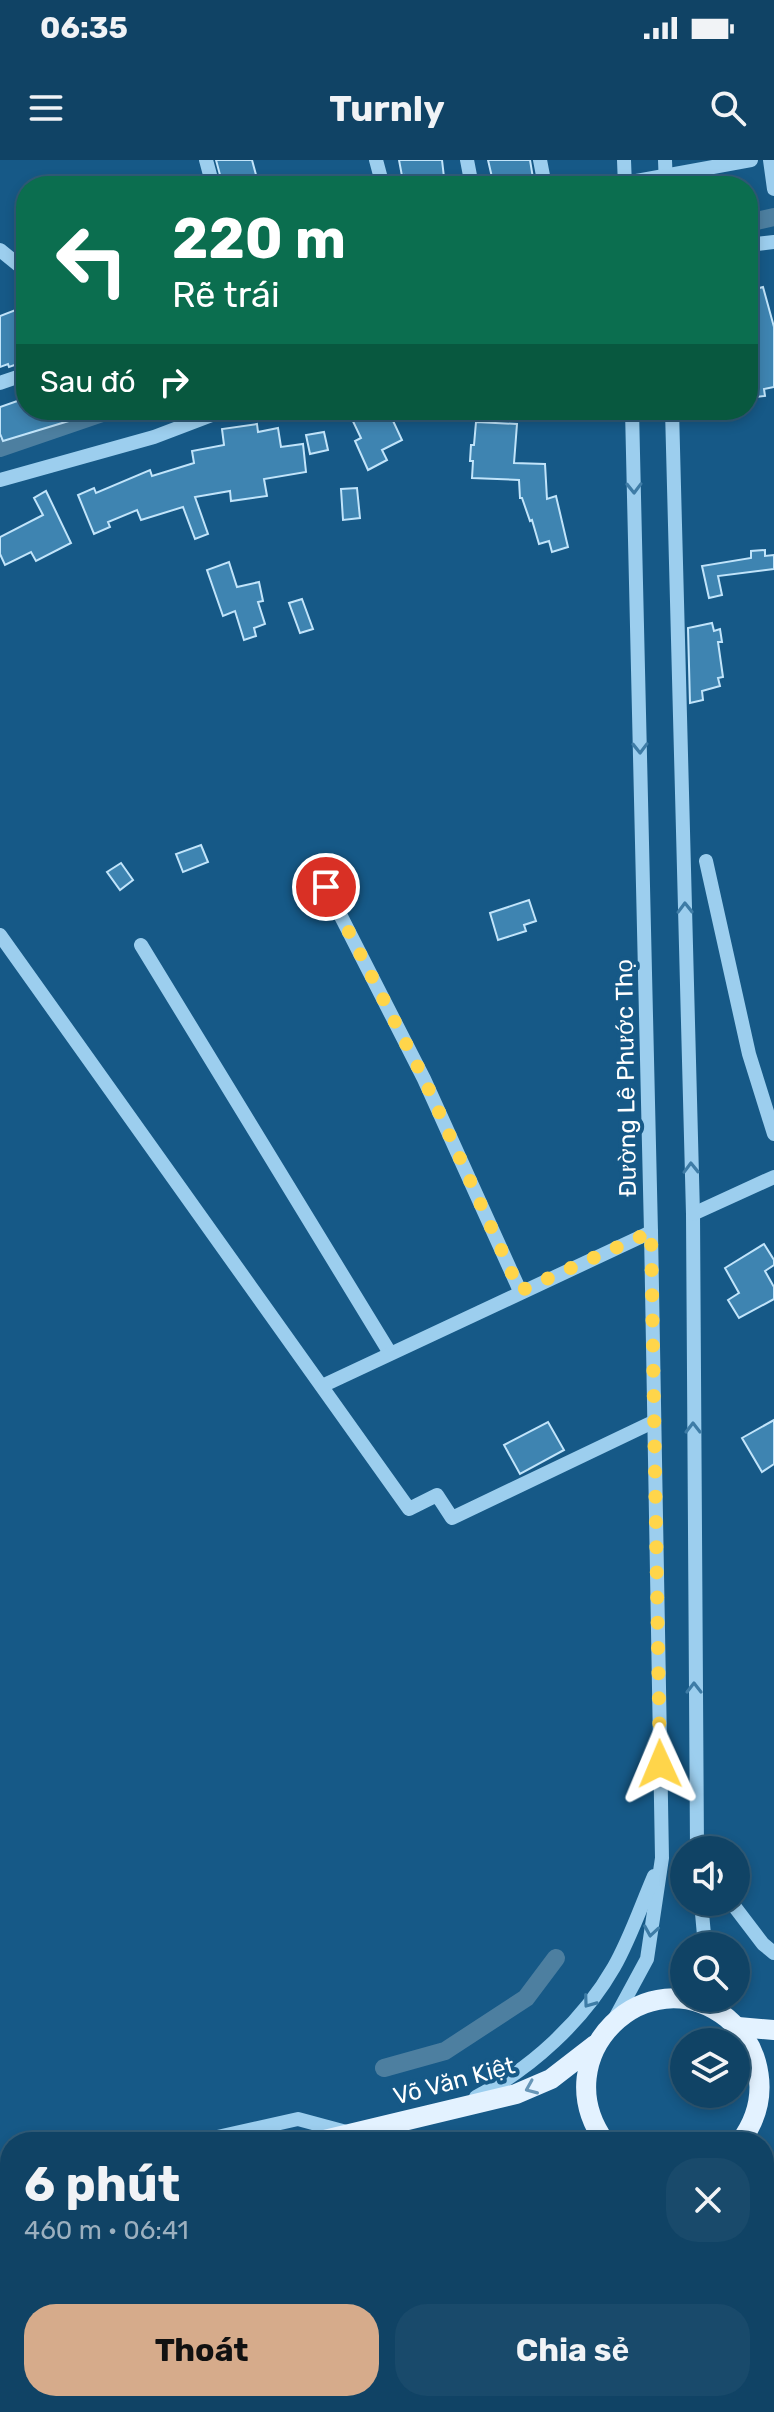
<!DOCTYPE html>
<html lang="vi">
<head>
<meta charset="utf-8">
<style>
	:root { --surface:#104365; --page:#194a6b; --text:#f1f3f6; --muted:#9cb0bf; --line:#305c79; --accent:#d6ab8b }
	body { margin:0; font-family:Rubik,sans-serif; background:var(--page); color:var(--text); height:100vh; display:flex; flex-direction:column; font-size:30px; white-space:nowrap }
	* { box-sizing:border-box; margin:0 }
	p { font-size:26px; color:var(--muted) }
	.icon { flex:none; width:44px; height:44px; fill:none; stroke:currentColor; stroke-width:2; stroke-linecap:round; stroke-linejoin:round }
	.map { position:relative; flex:1; overflow:hidden }
	.drawer { position:absolute; left:0px; top:1972px; width:774px; height:280px; display:flex; flex-direction:column; background:var(--surface); border-radius:32px 32px 0 0; box-shadow:0 4px 12px #0003,0 0 0 2px var(--line) }
	.drawer>* { flex:none }
	.top-card { position:absolute; left:16px; top:16px; width:742px; height:244px; border-radius:32px; box-shadow:0 4px 12px #0003,0 0 0 2px var(--line); background:#0b6e4f; color:#fff; overflow:hidden }
	.tools { position:absolute; left:670px; top:1676px; display:grid; gap:16px }
	.tools a { display:grid; place-items:center; width:80px; height:80px; border-radius:50%; background:var(--surface); box-shadow:0 4px 12px #0003,0 0 0 2px var(--line); font-size:40px }
	.pin { position:absolute; display:grid; place-items:center; width:68px; height:68px; color:#fff; margin:-34px; border:4px solid #fff; border-radius:50%; box-shadow:0 2px 8px #0007 }
	.me { position:absolute; width:88px; margin:-44px; rotate:359deg; stroke-linejoin:round; filter:drop-shadow(0 0 6px #0008) }
	.turn { display:flex; align-items:center; gap:28px; height:168px; padding:0 24px; font-size:36px }
	.turn .icon { width:104px; height:104px; stroke-width:2.5 }
	.turn b { display:block; font-size:56px; line-height:68px }
	.then { display:flex; align-items:center; height:76px; padding:0 24px; background:#0003; gap:16px; font-size:30px }
	.round { display:grid; place-items:center; flex:none; width:84px; height:84px; border-radius:32px; background:var(--page) }
	.overview { display:flex; align-items:center; justify-content:space-between; height:136px; padding:0 24px }
	h1 { font-size:48px; font-weight:700; line-height:60px }
	.button { display:flex; gap:16px; margin-top:auto; padding:16px 24px }
	.button a { flex:1; height:92px; border-radius:32px; background:var(--accent); color:#111; font-size:32px; font-weight:700; line-height:92px; text-align:center }
	.button a+a { background:var(--page); color:var(--text) }
	.status { display:flex; justify-content:space-between; align-items:center; height:56px; padding:0 40px; background:var(--surface); direction:ltr }
	.status svg { height:22px; fill:currentColor }
	header { display:flex; justify-content:space-between; align-items:center; height:104px; padding:0 24px; background:var(--surface); font-size:36px; font-weight:700 }
	.map>svg:first-child { display:block }
	.lines { fill:none; stroke-linecap:round; stroke-linejoin:round }
	.canal { stroke:#4d7fa0; stroke-width:18 }
	.building { fill:#3e84b1; stroke:#c1e4fa; stroke-width:2 }
	.minor { stroke:#9cceee; stroke-width:14 }
	.major { stroke:#e3f2ff; stroke-width:20 }
	.oneway { stroke:#3e7ca6 }
	.oneway2 { stroke:#6896b7 }
	.route { stroke:#ffd54a; stroke-width:14; stroke-dasharray:0 25.2 }
	.labels { text-anchor:middle; dominant-baseline:central; stroke-width:8; stroke-linejoin:round; paint-order:stroke }
	.street-label { font-size:24px; fill:#fff; stroke:#165987 }
</style>
</head>
<body>
<div class="status"><b>06:35</b><svg viewBox="0 0 49 12"><path d="M0 12V9h3v3zM5 12V6h3v6zM10 12V3h3v9zM15 12V0h3v12zM26 1h20v11H26zM47 4h2v5h-2z"/></svg></div>
<header><svg class="icon" aria-label="menu" viewBox="0 0 24 24"><path d="M4 6h16M4 12h16M4 18h16"/></svg>Turnly<svg class="icon" aria-label="search" viewBox="0 0 24 24"><circle cx="10" cy="10" r="6"/><path d="M15 15l6 6"/></svg></header>
<div class="map">
<svg width="774" height="2252" viewBox="0 0 774 2252">
	<rect width="100%" height="100%" fill="#165987"/>
	<g class="lines">
		<!-- canal -->
		<g class="canal">
			<path d="M748 63 774 57"/>
			<path d="M0 288 111 250"/>
			<path d="M384 1908 445 1891 526 1838 556 1798"/>
			<path d="M22 2252 31 2242"/>
		</g>
	</g>
	<!-- building -->
	<g class="building">
		<path d="M216 0H252L259 26H223Z"/>
		<path d="M399 0H442L445 26H409L404 15 402 16Z"/>
		<path d="M488 0H530L533 18H525L527 26H494Z"/>
		<path d="M763 127 774 167V227L764 229 765 236 748 238V165L755 164 748 131Z"/>
		<path d="M26 146V201L9 207 8 204 0 207V156Z"/>
		<path d="M26 238V250H94L95 253 3 281 0 274V247Z"/>
		<path d="M361 250H388L402 280 382 290 387 300 368 310 355 281 361 278 350 255Z"/>
		<path d="M476 262 517 264 514 303 545 304 547 339 556 336 568 387 552 392 549 381 539 384 532 360 530 361 522 338H520L519 320 472 318 473 301H470L471 285H474Z"/>
		<path d="M257 264 258 272 278 268 281 287 303 284 306 312 264 319 267 336 231 341 230 331 195 337 208 374 195 379 183 347 141 360 137 350 108 362 110 367 94 374 78 335 94 328 96 333 150 310 152 316 194 303 192 291 224 285 222 269Z"/>
		<path d="M324 272 328 290 310 294 306 275Z"/>
		<path d="M357 328 360 358 343 360 341 329Z"/>
		<path d="M46 331 71 383 36 401 31 392 5 405 0 394V377L43 355 34 338Z"/>
		<path d="M765 390V396L774 395V409L718 416 722 435 709 438 702 406 751 398V391Z"/>
		<path d="M229 402 237 427 259 422 263 441 258 442 265 464 254 468 256 476 244 480 235 451 223 456 207 410Z"/>
		<path d="M302 439 313 469 300 473 289 443Z"/>
		<path d="M712 463 714 471 720 469 722 482H718L723 517 718 518 720 526 702 531 703 540 690 543 688 468Z"/>
		<path d="M201 685 208 702 183 712 176 694Z"/>
		<path d="M121 703 133 720 120 730 107 712Z"/>
		<path d="M529 740 536 761 524 765 526 771 498 780 490 753Z"/>
		<path d="M764 1084 774 1100V1105L765 1111 774 1127V1139L739 1158 728 1140 739 1133 725 1108Z"/>
		<path d="M774 1260V1304L762 1312 742 1278Z"/>
		<path d="M548 1262 564 1290 520 1314 504 1285Z"/>
	</g>
	<g class="lines">
		<!-- minor -->
		<g class="minor">
			<path d="M206 0 213 26"/>
			<path d="M376 0 383 26"/>
			<path d="M467 0 472 26"/>
			<path d="M540 0 545 26"/>
			<path d="M624 0 625 26"/>
			<path d="M665 0 666 26"/>
			<path d="M770 0 774 29"/>
			<path d="M609 26 751 0"/>
			<path d="M748 85 774 82"/>
			<path d="M0 90 26 111"/>
			<path d="M0 223 26 214"/>
			<path d="M672 250 693 1054 697 1690"/>
			<path d="M0 320 154 277 225 250"/>
			<path d="M706 701 749 894 774 974"/>
			<path d="M326 727 424 919 520 1131"/>
			<path d="M0 775 409 1349 437 1335 452 1358 653 1262"/>
			<path d="M141 785 390 1193"/>
			<path d="M693 1054 774 1017"/>
			<path d="M322 1226 651 1072"/>
			<path d="M701 1742 705 1786"/>
			<path d="M731 1742 763 1784 774 1793"/>
			<path d="M614 1860 647 1799 662 1698 651 1072 632 250"/>
			<path d="M476 1937C531 1909 583 1861 614 1807 630 1779 641 1746 654 1716"/>
			<path d="M195 1982 298 1959 350 1973"/>
			<path d="M0 2025 10 2023"/>
			<path d="M764 2051 774 2036"/>
			<path d="M0 2138 10 2136"/>
			<path d="M668 2242V2252"/>
			<path d="M723 2242 724 2252"/>
		</g>
		<!-- major -->
		<g class="major">
			<path d="M738 1867 774 1870"/>
			<path d="M316 1982 516 1934 551 1919 595 1885"/>
			<path d="M605 1982C543 1896 647 1795 727 1858 741 1870 751 1884 756 1902 764 1931 758 1958 740 1982"/>
			<path d="M0 2058 10 2056"/>
			<path d="M0 2105 10 2103"/>
		</g>
	</g>
	<!-- one-way arrows -->
	<defs><path id="oneway-chevron" d="M-2-3.5L2.5 0L-2 3.5" fill="none" stroke-width="1.6" stroke-linecap="round" stroke-linejoin="round" transform="scale(2)"/></defs>
	<g class="oneway">
		<use href="#oneway-chevron" transform="translate(634 328) rotate(89)"/>
		<use href="#oneway-chevron" transform="translate(640 588) rotate(89)"/>
		<use href="#oneway-chevron" transform="translate(685 748) rotate(-91)"/>
		<use href="#oneway-chevron" transform="translate(691 1008) rotate(-91)"/>
		<use href="#oneway-chevron" transform="translate(693 1268) rotate(-90)"/>
		<use href="#oneway-chevron" transform="translate(694 1528) rotate(-90)"/>
		<use href="#oneway-chevron" transform="translate(651 1771) rotate(99)"/>
		<use href="#oneway-chevron" transform="translate(589 1842) rotate(126)"/>
	</g>
	<use class="oneway2" href="#oneway-chevron" transform="translate(531 1928) rotate(157)"/>
	<g class="lines">
		<!-- route -->
		<path class="route" d="M326 727 424 919 520 1131 651 1072 660 1604"/>
	</g>
	<g class="labels">
		<!-- street labels -->
		<g class="street-label">
			<text transform="translate(626 918) rotate(-91)">Đường Lê Phước Thọ</text>
			<text transform="translate(454 1921) rotate(-15)">Võ Văn Kiệt</text>
		</g>
	</g>
</svg>
<div class="tools">
<a><svg class="icon" aria-label="sound" viewBox="0 0 24 24"><path d="M4 9h4l5-4v14l-5-4H4zM17 9q2 3 0 6"/></svg></a>
<a><svg class="icon" aria-label="search" viewBox="0 0 24 24"><circle cx="10" cy="10" r="6"/><path d="M15 15l6 6"/></svg></a>
<a><svg class="icon" aria-label="layers" viewBox="0 0 24 24"><path d="M12 4l9 5-9 5-9-5zM3 14l9 5 9-5"/></svg></a>
</div>
<div class="pin" style="left:326px;top:727px;background:#d93025"><svg class="icon" aria-label="arrive" viewBox="0 0 24 24"><path d="M6 21V4h12l-3 4 3 4H6"/></svg></div>
<svg class="me" style="left:660px;top:1604px" viewBox="-20 -20 40 40"><path d="M0-17L14 15 0 8-14 15z" fill="#ffd54a" stroke="#fff" stroke-width="4"/></svg>
<div class="top-card">
<div class="turn"><svg class="icon" aria-label="left" viewBox="0 0 24 24"><path d="M17 20v-9H6M10 6l-5 5 5 5"/></svg><div><b>220 m</b>Rẽ trái</div></div>
<div class="then">Sau đó<svg class="icon" aria-label="right" viewBox="0 0 24 24"><path d="M7 20v-9h11M14 6l5 5-5 5"/></svg></div>
</div>
<section class="drawer">
<div class="overview"><div><h1>6 phút</h1><p>460 m · 06:41</p></div><a class="round"><svg class="icon" aria-label="close" viewBox="0 0 24 24"><path d="M6 6l12 12M18 6L6 18"/></svg></a></div>
<div class="button"><a>Thoát</a><a>Chia sẻ</a></div>
</section>
</div>
</body>
</html>
